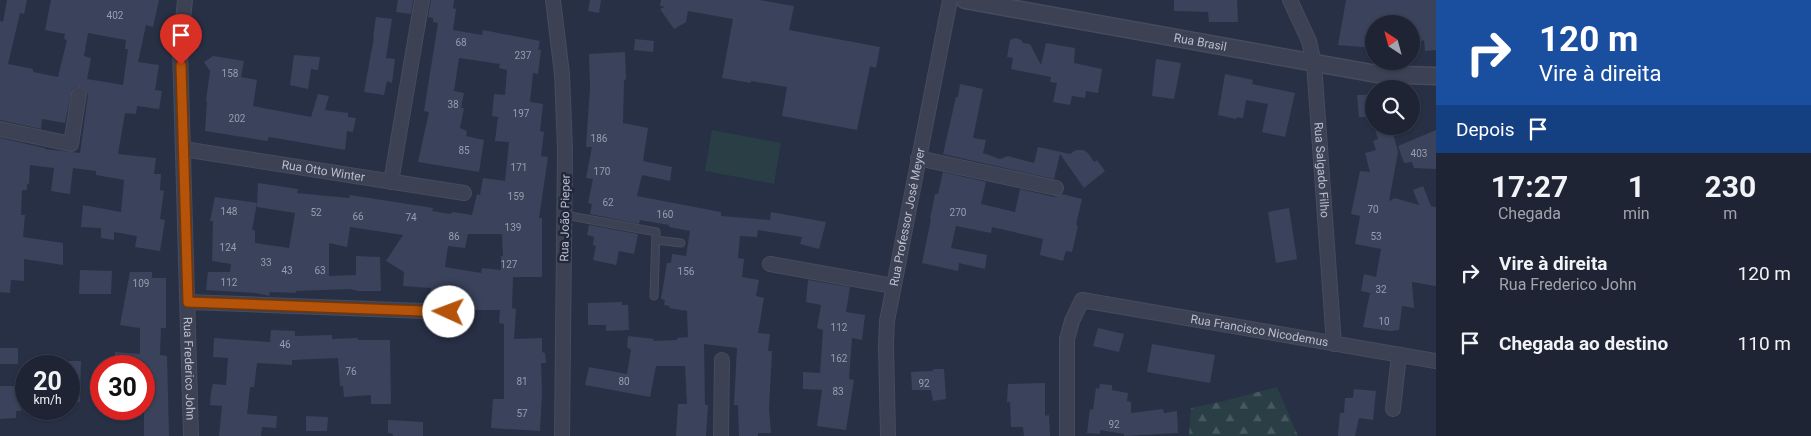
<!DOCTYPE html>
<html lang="pt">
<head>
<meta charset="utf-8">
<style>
	:root { --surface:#1e2434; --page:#262c3c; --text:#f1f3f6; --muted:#a1a4ac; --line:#3c414f }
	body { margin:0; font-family:Roboto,sans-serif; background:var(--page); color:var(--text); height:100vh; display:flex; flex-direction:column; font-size:19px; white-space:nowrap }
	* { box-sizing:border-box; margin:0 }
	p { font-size:16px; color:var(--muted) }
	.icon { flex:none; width:28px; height:28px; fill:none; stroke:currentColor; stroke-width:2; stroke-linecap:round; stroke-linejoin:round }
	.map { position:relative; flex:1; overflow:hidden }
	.sheet { display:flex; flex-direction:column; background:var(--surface); width:375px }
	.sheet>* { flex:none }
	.guide { background:#1a4fa0; color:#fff; overflow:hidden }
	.needle { width:32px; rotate:324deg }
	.tools { position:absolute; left:1365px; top:15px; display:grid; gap:10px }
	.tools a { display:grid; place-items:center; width:55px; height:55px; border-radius:50%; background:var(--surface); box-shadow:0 1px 4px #0004,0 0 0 1px var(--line); font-size:25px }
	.speed { position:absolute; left:15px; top:355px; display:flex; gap:10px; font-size:25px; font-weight:700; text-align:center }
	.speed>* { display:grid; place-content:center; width:65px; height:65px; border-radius:50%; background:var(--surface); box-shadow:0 1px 4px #0004,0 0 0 1px var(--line); line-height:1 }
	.speed small { font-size:12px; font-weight:400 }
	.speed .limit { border:8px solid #d22; background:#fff; color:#111 }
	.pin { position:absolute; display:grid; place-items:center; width:42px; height:42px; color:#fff; margin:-51px -21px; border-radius:50% 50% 50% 0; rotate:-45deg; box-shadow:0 0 5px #0007 }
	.pin .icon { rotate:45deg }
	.me { position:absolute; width:55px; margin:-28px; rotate:272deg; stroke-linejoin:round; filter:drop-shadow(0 0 4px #0008) }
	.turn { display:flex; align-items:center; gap:18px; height:105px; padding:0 20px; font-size:22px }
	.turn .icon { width:65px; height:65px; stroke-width:2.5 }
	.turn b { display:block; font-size:35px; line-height:42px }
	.then { display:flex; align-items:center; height:48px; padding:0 20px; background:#0003; gap:10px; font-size:19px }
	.eta { display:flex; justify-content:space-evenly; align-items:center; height:85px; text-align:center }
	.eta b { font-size:30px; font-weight:700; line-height:35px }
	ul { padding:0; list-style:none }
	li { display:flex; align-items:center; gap:15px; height:70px; padding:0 20px }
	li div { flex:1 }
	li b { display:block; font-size:19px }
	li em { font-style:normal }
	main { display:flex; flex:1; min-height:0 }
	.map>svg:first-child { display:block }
	.grass { fill:#2a3e45 }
	.forest { fill:url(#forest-firs) }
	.building { fill:#3a435b; fill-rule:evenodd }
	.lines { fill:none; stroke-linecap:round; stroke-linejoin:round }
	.service-casing { stroke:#464b5d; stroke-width:9 }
	.minor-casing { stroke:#464b5d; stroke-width:16 }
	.tertiary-casing { stroke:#464b5d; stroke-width:19 }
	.service { stroke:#3c4254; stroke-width:7 }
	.minor { stroke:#3c4254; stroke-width:14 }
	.tertiary { stroke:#3c4254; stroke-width:16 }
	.route-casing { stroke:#753606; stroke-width:12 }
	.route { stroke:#b45309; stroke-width:9 }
	.labels { text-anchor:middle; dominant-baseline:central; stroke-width:5; stroke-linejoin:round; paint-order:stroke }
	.number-label { font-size:10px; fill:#989daf }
	.street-label { font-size:12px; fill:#babecd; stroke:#21273a }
</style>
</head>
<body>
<main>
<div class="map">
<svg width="1436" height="436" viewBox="0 0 1436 436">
	<defs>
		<pattern id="forest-firs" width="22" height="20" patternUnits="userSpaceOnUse" patternTransform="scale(1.25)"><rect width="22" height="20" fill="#2a3e45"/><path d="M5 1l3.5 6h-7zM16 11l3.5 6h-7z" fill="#47585f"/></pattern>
	</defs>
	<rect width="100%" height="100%" fill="#283045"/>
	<!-- grass -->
	<path class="grass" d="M712 130 781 143 774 184 705 171Z"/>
	<!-- forest -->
	<path class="forest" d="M1277 387 1298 436H1189L1191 408 1224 401Z"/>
	<!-- building -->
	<g class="building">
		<path d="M7 0H27L24 14 20 13 8 64 33 69V72L58 77 67 40 64 39 65 34 45 30 51 0H159L153 27 146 25 138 62 159 65 155 90 162 91 159 109 137 106 136 114 125 113 118 154 156 158 154 174H161L160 190 164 191 160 219 165 220 160 251 135 247 137 236 114 232V240L101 238V228L81 227 83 205 121 212 124 180 96 175V171L73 168 70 194 51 191 54 168 30 165 29 184H27V190H22L21 215H25L23 237 63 243V265L24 259V281L11 280 10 293 0 292V138L45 148V149L80 153 88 95 85 88 81 86H76L72 89 65 123 42 119 41 129 0 120V21L3 22ZM88 33 126 40 125 49H128L123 85 87 79 91 58 84 56Z"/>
		<path d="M398 0H413L411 14 396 12Z"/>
		<path d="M431 0H454L453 8 456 9 453 30 482 35 483 30 540 41 538 50H541L538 74 533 73 530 102 543 104 540 131 544 132 541 156 548 157 539 218H542V277H513L512 308 516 309 514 339 542 338V352L545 353 546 363H541L542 393 540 431 491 428 493 399H504V324L499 323 500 310H471V300L452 301V297H430L431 288 403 286 404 272 386 261 403 235 350 227 347 247 329 243V276L356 275V256L380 257 381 291H358L350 289 296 291V293L270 292 269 296 256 293 206 290 208 272H230L231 264 212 261 213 221H210L215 197 257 203 252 230H255V243L289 248 295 213 257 207 258 183 298 189 297 193 349 198 350 195 433 208 432 211 450 214 453 212 472 215 477 194 480 195 483 178 505 181 509 142 495 141 498 117 492 116 494 94 505 95 507 70 499 68 500 64 459 58 454 91 464 93 461 108H464L460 128 467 131 466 136 484 140 479 172 418 162 429 112 424 111 438 23 433 22V18L428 17ZM468 234H502L503 256H501V270L482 268 481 273 445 267 448 246 465 248Z"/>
		<path d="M590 0H601L599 13 588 11Z"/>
		<path d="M661 0H759L794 6 789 30 880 47 876 68 870 66 857 130 782 116 787 87 751 81V83L722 78 733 19 688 11 686 22 674 29 660 9 665 7 660 6Z"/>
		<path d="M1174 0H1237L1238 22H1209L1208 12 1174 11Z"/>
		<path d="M1346 0H1436V50L1425 51 1424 40 1411 46V24H1394L1390 17 1378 24H1374V48L1338 45Z"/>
		<path d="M376 17 392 19 386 58 395 59 392 83 387 81 384 95 364 92 374 37H373Z"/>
		<path d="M1015 38 1021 40 1023 43 1030 44 1041 65 1046 43 1075 48 1074 63 1102 69 1098 93 1086 91 1085 98 1072 96 1070 105 1053 102 1057 83 1050 82 1051 77 1011 69 1013 58 1007 57 1010 40Z"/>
		<path d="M635 39 654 41 653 52 634 50Z"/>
		<path d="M625 52 626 79 624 80 623 123 648 128 643 161 672 167 670 181 642 175 637 196 721 212V216L770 220 771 212 826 222 819 249 800 244 802 237 758 230 757 237 740 236 738 258 744 259 742 277 759 280 756 296 764 298 758 333 770 334 768 351H772L769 409 771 433H758V436H739L738 405H734L737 348 704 344 705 405H708L706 436H676L678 404H687L685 366H656L650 397 585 385 589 367 627 374 631 350 627 347 628 336 654 339 653 341 677 340V338L688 337 687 311 669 308 670 306 664 305 665 300 661 299 667 263H671L672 254 686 256 690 231 669 227V225L640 220 639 224 590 214 592 204 588 203 593 179 586 178 592 147H586L590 88 589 54Z"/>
		<path d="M294 55 320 57 318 70 311 69 308 89 290 85Z"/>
		<path d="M213 56 244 61 241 77 257 80 253 106 311 117 318 94 329 96 325 110 348 113V117L356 118 353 132 347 131 345 150 269 137 267 141 205 131 207 101H206L210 71 204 62Z"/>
		<path d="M1156 59 1181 63 1174 99 1152 96Z"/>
		<path d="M1225 74 1253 80 1252 84 1295 93 1285 137 1262 132 1268 104 1246 100 1243 118 1237 117 1236 119 1218 115Z"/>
		<path d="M960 84 983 89 973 138 986 140 983 153 1000 159 1008 156 1034 163 1038 147 1070 154 1076 150H1083L1088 153 1094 162 1097 160 1105 171 1084 188 1060 154 1054 179 943 154 956 97H958Z"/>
		<path d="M1357 95H1374V117H1359Z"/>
		<path d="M1374 126H1391L1398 152 1389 201 1395 198 1419 205 1413 190 1423 186 1431 206 1436 207V286L1412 282 1414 308 1402 306 1399 330 1390 331 1363 327 1370 293 1361 291 1364 274 1376 277 1381 249 1355 244 1360 216 1351 214 1360 171 1370 172 1365 153 1376 150 1373 141 1378 139Z"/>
		<path d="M1436 130V169L1414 168 1412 162 1404 163 1398 146Z"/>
		<path d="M943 172 986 182 981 204 1015 212 1020 189 1054 197 1062 194 1082 199 1076 225 1078 226 1072 252 1066 251 1063 261 1040 255 1043 239 992 227 991 233 956 226 951 248 987 255 985 269 959 263 958 271 922 263 931 219H930L935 194H938Z"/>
		<path d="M1289 208 1297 259 1276 263 1268 212Z"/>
		<path d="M589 225 638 234 634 254 619 251 616 265 593 260 596 246 593 245 594 237 587 235Z"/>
		<path d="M80 270 112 271 111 294H79Z"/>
		<path d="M130 272H152V278H166V328H161L160 355 167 356 169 436H144V366H115V352L140 354V328L120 325Z"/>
		<path d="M808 280 850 287 846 312 865 315 862 340 852 338 849 379 854 380 846 430 817 426 822 390 803 389V372L820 373 823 330 817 328 821 305 806 302Z"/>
		<path d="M622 302V305H628L629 330 606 331V325H588V303Z"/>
		<path d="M1098 328 1124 334 1119 352 1093 346Z"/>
		<path d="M271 330 295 331V336L332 335V339L358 338V340H390L391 404H371V395L344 397 343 386H340L338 358 292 360V365L257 363 254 387H250L247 414 277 416 276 428 262 427 261 436H219L222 406 210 405 211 392 213 384 226 385 228 358 213 357 214 338 270 342Z"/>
		<path d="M1152 344 1215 355 1210 383 1147 372Z"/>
		<rect x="0" y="348" width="18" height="16"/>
		<path d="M69 361H81L80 402H69Z"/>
		<path d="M933 369H944L946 399 933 401 931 390H912L911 372 933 371Z"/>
		<path d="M1045 383V416L1049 415 1050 436H1024L1023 427H1011L1010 402H1007L1008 384Z"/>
		<path d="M1100 384 1112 385V390L1128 393 1127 401 1131 402V413L1163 409 1164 413 1177 411 1178 433 1124 436V434L1100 430V434L1087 433 1090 409 1093 410 1096 388 1099 389Z"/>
		<path d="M0 386H18V400H21V411H16V418L0 419Z"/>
		<path d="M1354 389 1376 391 1373 420 1359 418 1355 436H1338L1340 413H1344L1345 398H1353Z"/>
		<path d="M306 416 328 417 327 431H306Z"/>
		<path d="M388 420 423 422V436H393V434L388 433Z"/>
	</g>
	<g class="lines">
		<defs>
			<g id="service">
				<path d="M565 215 656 232 654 296"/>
				<path d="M656 240 681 243"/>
			</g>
			<g id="minor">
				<path id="s1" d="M185 0 180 49 191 436"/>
				<path d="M553 0 562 74 565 149 562 436"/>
				<path id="s2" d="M1290 0 1309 41 1314 63 1334 344"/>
				<path d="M0 129 71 144 79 94"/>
				<path id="s3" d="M183 149 464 193"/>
				<path d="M918 158 1056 188"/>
				<path d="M391 182 422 0"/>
				<path d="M770 264 893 286"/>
				<path d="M188 302 449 312"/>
				<path d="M1393 409 1399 355"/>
				<path d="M721 436 722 360"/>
				<path id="s4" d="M888 436 886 345 887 321 950 0"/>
				<path id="s5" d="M1067 436V339L1072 321 1082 300 1436 361"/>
			</g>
			<g id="tertiary">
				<path id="s6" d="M965 0 1377 74 1436 76"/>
			</g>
		</defs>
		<!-- service casing -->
		<use href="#service" class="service-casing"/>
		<!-- minor casing -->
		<use href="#minor" class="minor-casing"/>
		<!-- tertiary casing -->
		<use href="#tertiary" class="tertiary-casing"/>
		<!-- service -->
		<use href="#service" class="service"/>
		<!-- minor -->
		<use href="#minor" class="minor"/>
		<!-- tertiary -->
		<use href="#tertiary" class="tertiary"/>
	</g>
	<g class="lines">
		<defs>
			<path id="route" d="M181 65 188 302 449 312"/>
		</defs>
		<!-- route casing -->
		<use href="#route" class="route-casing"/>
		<!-- route -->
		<use href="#route" class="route"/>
	</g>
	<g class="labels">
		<!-- number labels -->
		<g class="number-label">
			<text x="115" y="15">402</text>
			<text x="461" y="42">68</text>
			<text x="523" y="55">237</text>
			<text x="230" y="73">158</text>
			<text x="453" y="104">38</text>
			<text x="521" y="113">197</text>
			<text x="237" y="118">202</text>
			<text x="599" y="138">186</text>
			<text x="464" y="150">85</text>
			<text x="1419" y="153">403</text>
			<text x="519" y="167">171</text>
			<text x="602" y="171">170</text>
			<text x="516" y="196">159</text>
			<text x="608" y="202">62</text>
			<text x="1373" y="209">70</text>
			<text x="229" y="211">148</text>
			<text x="316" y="212">52</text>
			<text x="958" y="212">270</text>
			<text x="665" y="214">160</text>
			<text x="358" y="216">66</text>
			<text x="411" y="217">74</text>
			<text x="513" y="227">139</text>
			<text x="454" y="236">86</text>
			<text x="1376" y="236">53</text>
			<text x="228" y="247">124</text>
			<text x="266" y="262">33</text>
			<text x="509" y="264">127</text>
			<text x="287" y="270">43</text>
			<text x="320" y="270">63</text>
			<text x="686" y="271">156</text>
			<text x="229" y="282">112</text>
			<text x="141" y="283">109</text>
			<text x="1381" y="289">32</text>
			<text x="1384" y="321">10</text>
			<text x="839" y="327">112</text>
			<text x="285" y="344">46</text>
			<text x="839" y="358">162</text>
			<text x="351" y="371">76</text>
			<text x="522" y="381">81</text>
			<text x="624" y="381">80</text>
			<text x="924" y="383">92</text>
			<text x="838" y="391">83</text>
			<text x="522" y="413">57</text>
			<text x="1114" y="424">92</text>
		</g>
		<!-- street labels -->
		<g class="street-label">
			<text stroke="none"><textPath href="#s6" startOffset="239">Rua Brasil</textPath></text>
			<text stroke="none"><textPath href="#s2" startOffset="175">Rua Salgado Filho</textPath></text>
			<text stroke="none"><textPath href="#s3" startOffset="142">Rua Otto Winter</textPath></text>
			<text stroke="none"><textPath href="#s4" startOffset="221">Rua Professor José Meyer</textPath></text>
			<text transform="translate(565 218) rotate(-89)">Rua João Pieper</text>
			<text stroke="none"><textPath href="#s5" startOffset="319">Rua Francisco Nicodemus</textPath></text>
			<text stroke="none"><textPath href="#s1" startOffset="369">Rua Frederico John</textPath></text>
		</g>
	</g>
</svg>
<div class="tools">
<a><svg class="needle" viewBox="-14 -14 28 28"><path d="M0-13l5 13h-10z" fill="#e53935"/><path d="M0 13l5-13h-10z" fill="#a1a4ac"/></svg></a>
<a><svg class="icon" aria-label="search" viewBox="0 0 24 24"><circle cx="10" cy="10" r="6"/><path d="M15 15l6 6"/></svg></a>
</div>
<div class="speed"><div>20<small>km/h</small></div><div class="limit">30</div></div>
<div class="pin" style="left:181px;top:65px;background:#d93025"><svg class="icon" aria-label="arrive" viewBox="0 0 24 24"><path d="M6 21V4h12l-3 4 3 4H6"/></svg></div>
<svg class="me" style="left:449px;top:312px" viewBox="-20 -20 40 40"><circle r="19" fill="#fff"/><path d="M0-13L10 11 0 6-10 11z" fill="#b45309"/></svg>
</div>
<section class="sheet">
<div class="guide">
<div class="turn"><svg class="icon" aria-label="right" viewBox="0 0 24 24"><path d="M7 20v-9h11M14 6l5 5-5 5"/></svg><div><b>120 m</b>Vire à direita</div></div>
<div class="then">Depois<svg class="icon" aria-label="arrive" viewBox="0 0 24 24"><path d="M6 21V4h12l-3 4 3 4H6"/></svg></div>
</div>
<div class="eta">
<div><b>17:27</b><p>Chegada</p></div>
<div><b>1</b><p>min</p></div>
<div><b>230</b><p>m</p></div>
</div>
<ul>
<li><svg class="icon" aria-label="right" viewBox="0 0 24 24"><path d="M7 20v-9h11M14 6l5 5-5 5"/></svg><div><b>Vire à direita</b><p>Rua Frederico John</p></div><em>120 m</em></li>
<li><svg class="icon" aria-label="arrive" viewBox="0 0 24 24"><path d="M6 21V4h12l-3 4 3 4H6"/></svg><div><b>Chegada ao destino</b></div><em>110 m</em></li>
</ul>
</section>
</main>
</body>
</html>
